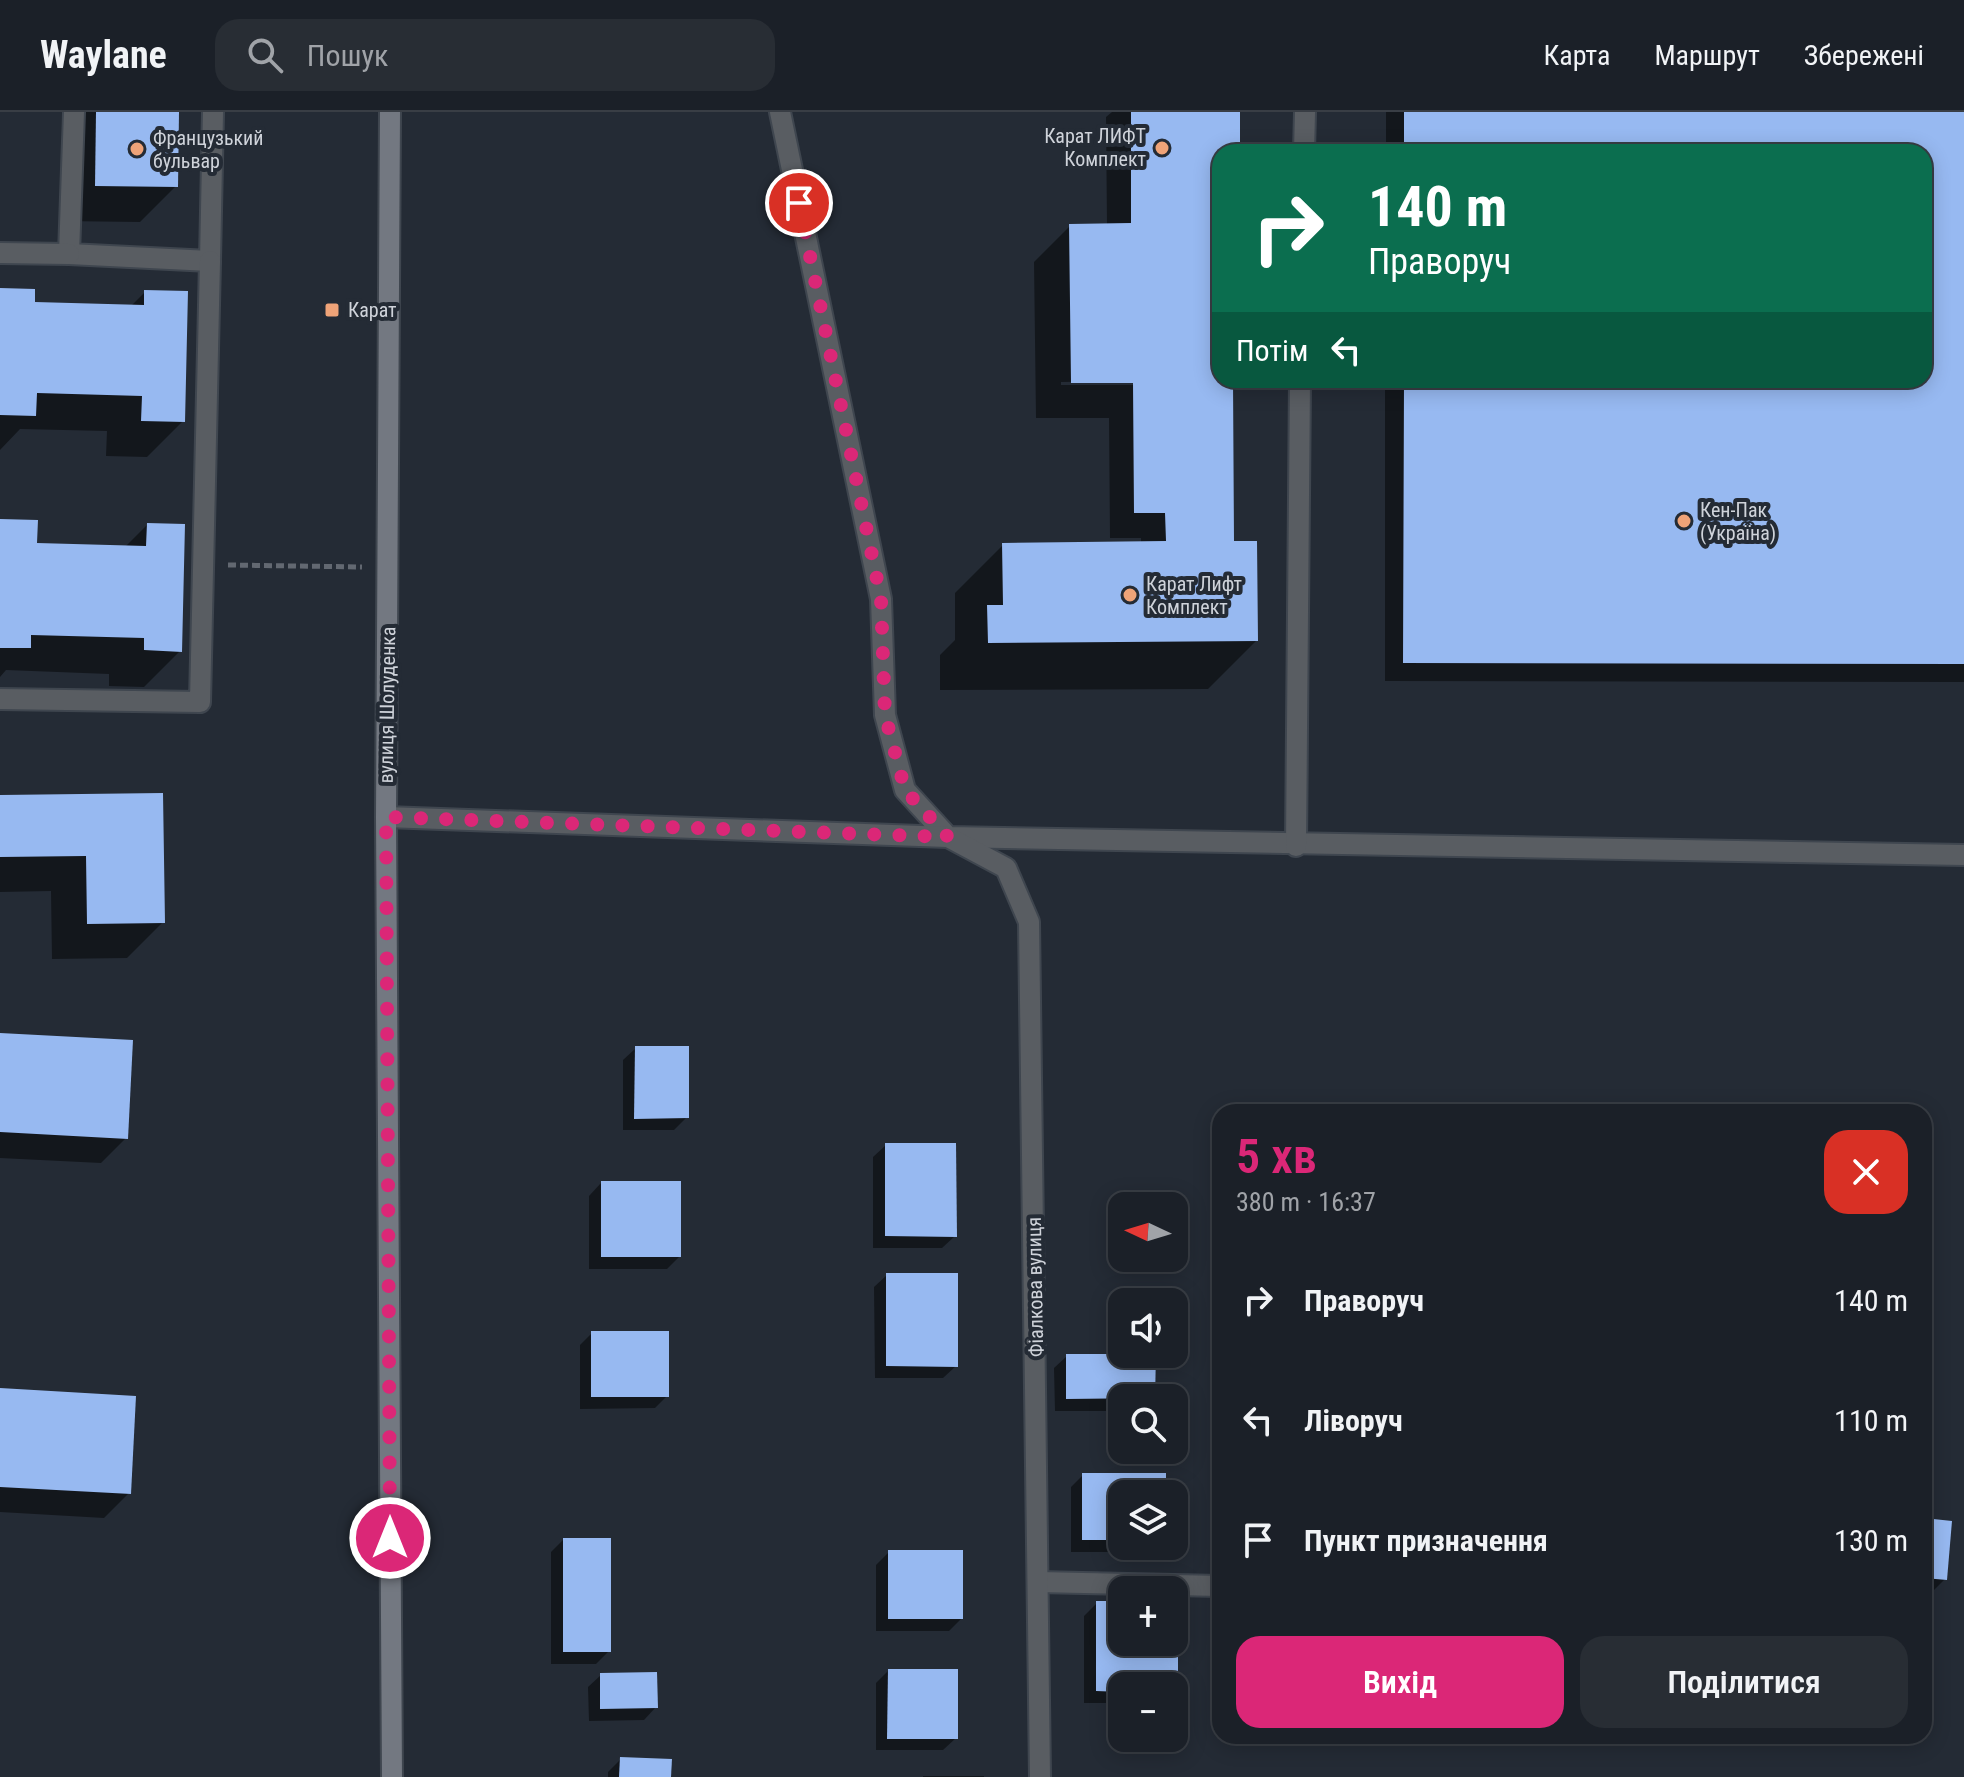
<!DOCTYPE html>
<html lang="uk">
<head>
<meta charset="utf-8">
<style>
	:root { --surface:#1b2028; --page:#282d34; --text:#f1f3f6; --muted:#a0a3a8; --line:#393e45; --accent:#db2777 }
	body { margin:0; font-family:"Roboto Condensed",sans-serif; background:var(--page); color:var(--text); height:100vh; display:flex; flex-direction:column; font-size:30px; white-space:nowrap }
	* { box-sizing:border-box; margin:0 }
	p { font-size:26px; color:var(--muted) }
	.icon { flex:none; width:44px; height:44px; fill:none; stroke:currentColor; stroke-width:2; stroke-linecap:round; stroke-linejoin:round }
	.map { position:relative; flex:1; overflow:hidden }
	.sheet { position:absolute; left:1212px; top:992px; width:720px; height:640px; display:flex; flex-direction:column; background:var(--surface); border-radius:24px; box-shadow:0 4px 20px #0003,0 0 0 2px var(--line) }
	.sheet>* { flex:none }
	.guide { position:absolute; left:1212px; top:32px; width:720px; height:244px; border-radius:24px; box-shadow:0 4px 20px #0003,0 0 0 2px var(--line); background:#0b6e4f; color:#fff; overflow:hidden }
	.needle { width:52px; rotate:274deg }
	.tools { position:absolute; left:1108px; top:1080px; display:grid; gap:16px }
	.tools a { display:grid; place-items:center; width:80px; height:80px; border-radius:16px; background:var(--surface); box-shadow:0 4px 20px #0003,0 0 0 2px var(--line); font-size:40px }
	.pin { position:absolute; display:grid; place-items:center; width:68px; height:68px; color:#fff; margin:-34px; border:4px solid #fff; border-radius:50%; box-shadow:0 2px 8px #0007 }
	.me { position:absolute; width:88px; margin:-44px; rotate:0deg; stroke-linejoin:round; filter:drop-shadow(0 0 6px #0008) }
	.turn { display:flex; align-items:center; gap:28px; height:168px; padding:0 24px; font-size:36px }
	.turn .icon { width:104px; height:104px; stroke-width:2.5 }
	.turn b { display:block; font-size:56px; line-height:68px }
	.then { display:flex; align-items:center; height:76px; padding:0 24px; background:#0003; gap:16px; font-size:30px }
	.round { display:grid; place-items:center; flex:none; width:84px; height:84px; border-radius:24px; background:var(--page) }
	.summary { display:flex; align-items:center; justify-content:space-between; height:136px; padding:0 24px }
	h1 { font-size:48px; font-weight:600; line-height:60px; color:var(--accent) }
	.action { display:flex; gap:16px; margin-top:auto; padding:16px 24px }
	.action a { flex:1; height:92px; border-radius:24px; background:var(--accent); color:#fff; font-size:32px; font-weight:600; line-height:92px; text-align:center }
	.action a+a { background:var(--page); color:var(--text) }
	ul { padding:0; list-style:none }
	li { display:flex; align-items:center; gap:24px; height:120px; padding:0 24px }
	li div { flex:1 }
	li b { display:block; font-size:30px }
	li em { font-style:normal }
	header { display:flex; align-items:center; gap:48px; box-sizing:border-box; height:112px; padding:0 40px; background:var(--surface); border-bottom:2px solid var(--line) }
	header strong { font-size:38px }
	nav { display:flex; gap:44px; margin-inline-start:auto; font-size:28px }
	.search { width:560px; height:72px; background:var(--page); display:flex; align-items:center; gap:20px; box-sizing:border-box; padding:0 28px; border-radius:24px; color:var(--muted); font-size:30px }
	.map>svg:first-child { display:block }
	.shadow { fill:#0007; fill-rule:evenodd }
	.building { fill:#97b9f1 }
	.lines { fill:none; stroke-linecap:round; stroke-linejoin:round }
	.lane-casing { stroke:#3f464f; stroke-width:24 }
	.street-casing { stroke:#3f464f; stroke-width:24 }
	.secondary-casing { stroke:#3f464f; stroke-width:24 }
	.path { stroke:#626871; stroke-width:5; stroke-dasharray:8 4; stroke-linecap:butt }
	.lane { stroke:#595d62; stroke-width:20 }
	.street { stroke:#595d62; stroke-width:20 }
	.secondary { stroke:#737881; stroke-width:20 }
	.route { stroke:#db2777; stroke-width:14; stroke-dasharray:0 25.2 }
	.poi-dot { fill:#efa378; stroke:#242b35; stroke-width:3 }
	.labels { text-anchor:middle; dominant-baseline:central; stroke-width:8; stroke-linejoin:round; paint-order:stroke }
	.poi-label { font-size:20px; fill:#cfd3da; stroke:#242b35; text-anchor:start }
	.street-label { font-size:20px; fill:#cfd3da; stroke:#242b35 }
</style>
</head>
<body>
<header>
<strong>Waylane</strong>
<div class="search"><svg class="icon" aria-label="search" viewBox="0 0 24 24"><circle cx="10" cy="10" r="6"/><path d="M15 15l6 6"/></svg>Пошук</div>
<nav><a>Карта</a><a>Маршрут</a><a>Збережені</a></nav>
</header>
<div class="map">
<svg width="1964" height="1665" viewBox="0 0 1964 1665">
	<rect width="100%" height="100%" fill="#242b35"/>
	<!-- shadow -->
	<g class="shadow">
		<path d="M62 0H177L176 74 140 110 60 109Z"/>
		<path d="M1112 0H1238V40H1220V268H1231L1232 431 1256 529 1208 577 940 578V543L955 528V481L1003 433 1141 432V426H1110L1109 306H1036L1034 150 1070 114 1107 113 1106 5ZM1133 269V273H1061V270Z"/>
		<path d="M1386 0H1964V570L1385 569V268H1924V40H1386Z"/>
		<path d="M0 178 33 192 130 195 145 180 183 309 147 345 106 344 107 319 20 317 0 338Z"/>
		<path d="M0 409 35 433 125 435 147 413 180 539 144 575 109 574V562L6 558 0 565Z"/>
		<path d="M161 683 163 810 127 846 52 847 51 779 0 780V685Z"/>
		<path d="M0 923 126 1026 101 1051 0 1046Z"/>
		<path d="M636 936 687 1005 674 1018H623V948Z"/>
		<path d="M886 1033 955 1124 942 1136H873V1045Z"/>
		<path d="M601 1071 679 1145 667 1157H589V1084Z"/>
		<path d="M887 1163 956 1254 943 1266H875L874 1175Z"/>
		<path d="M592 1221 667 1284 655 1296 580 1297V1233Z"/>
		<path d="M1067 1244 1122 1286V1299H1055L1054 1256Z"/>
		<path d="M0 1278 129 1381 104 1406 0 1400Z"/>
		<path d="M1083 1363 1164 1382H1122V1434H1157L1151 1440H1071V1375Z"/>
		<path d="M1924 1408 1945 1467 1932 1480 1924 1479Z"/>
		<path d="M563 1428 609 1539 596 1552H551V1440Z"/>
		<path d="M889 1440 961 1507 949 1519H876V1453Z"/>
		<path d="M1097 1491H1122V1530H1174V1491L1176 1579 1174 1580V1574H1122V1591H1084V1504Z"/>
		<path d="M888 1559 956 1626 943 1638H876V1571Z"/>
		<path d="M601 1563 656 1595 644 1608 589 1609 588 1575Z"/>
		<path d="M621 1647 669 1665H608V1660Z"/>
		<rect x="923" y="1664" width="61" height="1"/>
	</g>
	<!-- building -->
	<g class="building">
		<path d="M96 0H179L178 75 95 74Z"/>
		<path d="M1131 0H1240V40H1220V268H1233L1234 429H1257L1258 529 988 531 987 493H1003L1002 431 1166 429 1165 401H1134L1133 271H1071L1069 112 1131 111Z"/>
		<path d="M1404 0H1964V552L1403 551 1404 268H1924V40H1404Z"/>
		<path d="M0 176 35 177V190L144 193V178L188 179 185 310 141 309 142 284 37 281 36 304 0 303Z"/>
		<path d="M0 407 38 408 37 431 146 434 147 411 185 412 182 540 144 538V526L31 523V536H0Z"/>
		<path d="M163 681 165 811 87 812 86 744 0 745V683Z"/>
		<path d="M0 921 133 928 128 1027 0 1020Z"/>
		<path d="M635 934H689V1006L634 1007Z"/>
		<path d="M885 1031H956L957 1125 885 1124Z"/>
		<rect x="601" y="1069" width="80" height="76"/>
		<path d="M886 1161H958V1255L886 1254Z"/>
		<rect x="591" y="1219" width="78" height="66"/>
		<path d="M1066 1242H1156L1155 1286 1066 1287Z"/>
		<path d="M0 1276 136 1284 131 1382 0 1375Z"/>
		<path d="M1082 1361H1166V1382H1122V1428H1082Z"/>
		<path d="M1924 1406 1952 1409 1947 1468 1924 1466Z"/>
		<rect x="563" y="1426" width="48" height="114"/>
		<rect x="888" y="1438" width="75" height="69"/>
		<path d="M1096 1489H1122V1530H1174V1489H1178V1580H1174V1574H1122V1580L1096 1579Z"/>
		<path d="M888 1557H958V1627H887Z"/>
		<path d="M657 1560 658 1596 600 1597V1561Z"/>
		<path d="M620 1645 672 1647 671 1665H619Z"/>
	</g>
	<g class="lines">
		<defs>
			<g id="lane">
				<path d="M74 0 69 142 210 149 213 0"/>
				<path d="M780 0 881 487 885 603 905 678 948 725 1964 743"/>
				<path d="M1304 40 1305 0"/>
				<path d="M0 141 69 142"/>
				<path d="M0 587 200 590 210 149"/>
				<path d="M1296 734 1300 268"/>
				<path d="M1038 1470 1220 1474"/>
			</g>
			<path id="street" d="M386 705 948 725 1006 756 1029 810 1040 1665"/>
			<path id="secondary" d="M390 0 386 705 392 1665"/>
		</defs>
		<!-- lane casing -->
		<use href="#lane" class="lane-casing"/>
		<!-- street casing -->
		<use href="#street" class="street-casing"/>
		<!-- secondary casing -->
		<use href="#secondary" class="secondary-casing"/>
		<!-- path -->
		<path class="path" d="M228 453 362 455"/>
		<!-- lane -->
		<use href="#lane" class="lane"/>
		<!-- street -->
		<use href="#street" class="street"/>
		<!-- secondary -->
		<use href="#secondary" class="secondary"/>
	</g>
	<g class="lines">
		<!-- route -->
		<path class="route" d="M390 1426 386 705 948 725 905 678 885 603 881 487 799 91"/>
	</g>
	<!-- markers -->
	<g class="poi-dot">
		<circle cx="1162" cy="36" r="8"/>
		<circle cx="137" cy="37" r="8"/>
		<rect x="324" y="190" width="16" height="16" rx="4"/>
		<circle cx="1684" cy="409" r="8"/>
		<circle cx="1130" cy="483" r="8"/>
	</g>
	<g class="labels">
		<!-- poi labels -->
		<g class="poi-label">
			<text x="1146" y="24" text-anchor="end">Карат ЛИФТ<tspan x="1146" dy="23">Комплект</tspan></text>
			<text x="153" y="26">Французький<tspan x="153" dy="23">бульвар</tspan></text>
			<text x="348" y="198">Карат</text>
			<text x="1700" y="398">Кен-Пак<tspan x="1700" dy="23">(Україна)</tspan></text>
			<text x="1146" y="472">Карат Лифт<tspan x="1146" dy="23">Комплект</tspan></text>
		</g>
		<!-- street labels -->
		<g class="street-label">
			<text transform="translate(387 593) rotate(-89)">вулиця Шолуденка</text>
			<text transform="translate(1035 1175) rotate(-91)">Фіалкова вулиця</text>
		</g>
	</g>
</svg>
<div class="tools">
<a><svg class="needle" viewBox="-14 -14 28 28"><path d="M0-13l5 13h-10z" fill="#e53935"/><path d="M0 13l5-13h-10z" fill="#a0a3a8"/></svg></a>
<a><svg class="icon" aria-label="sound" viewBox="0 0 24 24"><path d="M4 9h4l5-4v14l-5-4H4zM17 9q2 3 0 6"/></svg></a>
<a><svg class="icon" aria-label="search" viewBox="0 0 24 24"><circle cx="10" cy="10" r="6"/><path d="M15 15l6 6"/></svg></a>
<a><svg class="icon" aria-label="layers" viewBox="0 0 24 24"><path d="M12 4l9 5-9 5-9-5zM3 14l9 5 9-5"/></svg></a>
<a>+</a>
<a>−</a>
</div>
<div class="pin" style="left:799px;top:91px;background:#d93025"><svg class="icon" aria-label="arrive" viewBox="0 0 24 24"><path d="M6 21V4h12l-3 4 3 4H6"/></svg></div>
<svg class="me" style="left:390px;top:1426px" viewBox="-20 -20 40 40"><circle r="17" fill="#db2777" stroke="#fff" stroke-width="3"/><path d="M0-11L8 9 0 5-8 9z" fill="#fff"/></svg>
<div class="guide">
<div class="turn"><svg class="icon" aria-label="right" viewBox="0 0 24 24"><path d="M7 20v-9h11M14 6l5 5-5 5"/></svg><div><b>140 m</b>Праворуч</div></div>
<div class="then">Потім<svg class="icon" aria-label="left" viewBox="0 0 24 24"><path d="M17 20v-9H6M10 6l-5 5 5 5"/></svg></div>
</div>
<section class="sheet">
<div class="summary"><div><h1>5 хв</h1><p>380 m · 16:37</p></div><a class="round" style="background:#d93025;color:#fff"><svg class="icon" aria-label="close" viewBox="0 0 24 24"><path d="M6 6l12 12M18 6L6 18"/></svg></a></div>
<ul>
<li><svg class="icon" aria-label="right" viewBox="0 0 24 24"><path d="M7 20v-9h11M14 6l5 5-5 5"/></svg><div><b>Праворуч</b></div><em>140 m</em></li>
<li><svg class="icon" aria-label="left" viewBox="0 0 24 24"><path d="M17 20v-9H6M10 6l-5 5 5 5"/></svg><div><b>Ліворуч</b></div><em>110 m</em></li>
<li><svg class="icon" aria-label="arrive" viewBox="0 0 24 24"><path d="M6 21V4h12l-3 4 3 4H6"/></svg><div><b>Пункт призначення</b></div><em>130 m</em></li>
</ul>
<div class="action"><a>Вихід</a><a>Поділитися</a></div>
</section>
</div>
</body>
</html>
